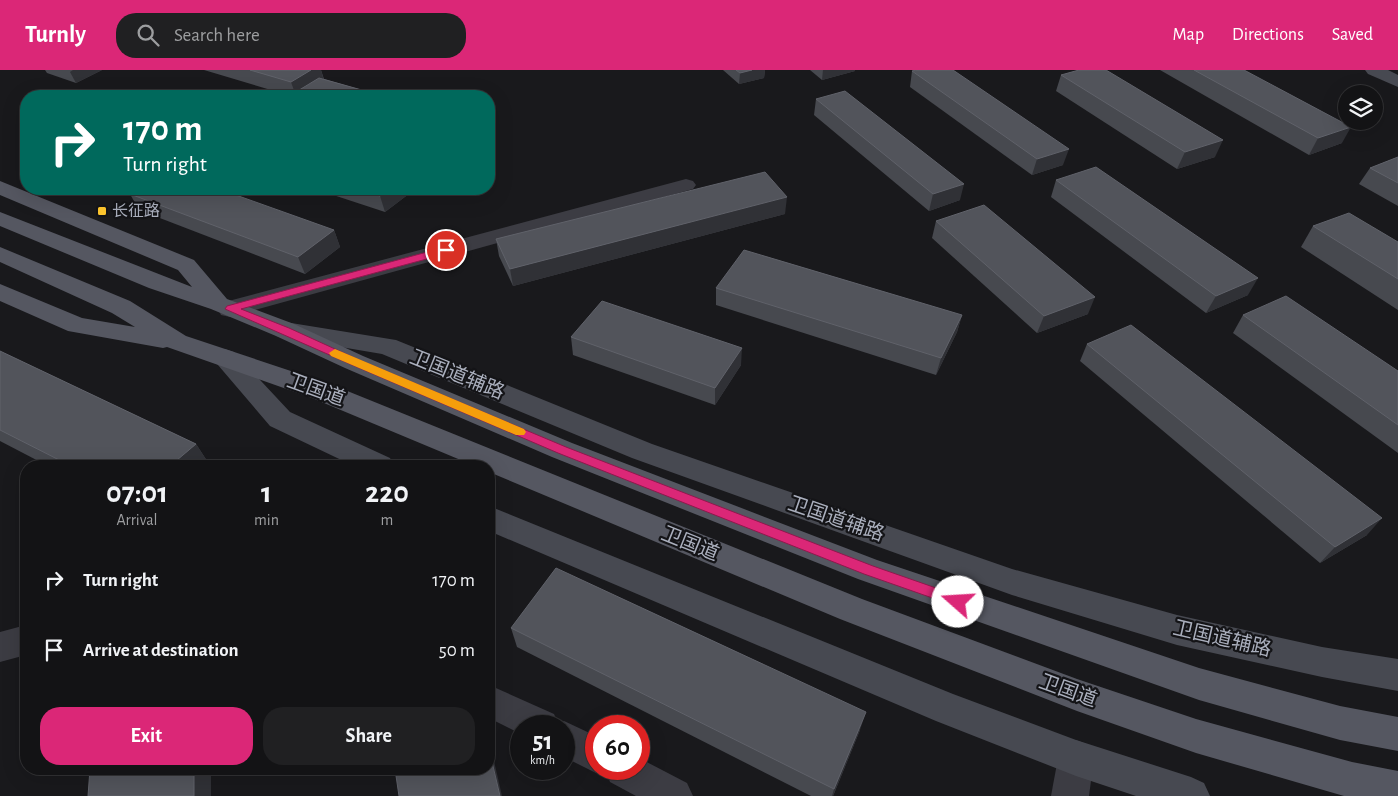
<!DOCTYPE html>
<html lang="en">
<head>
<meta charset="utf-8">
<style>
	:root { --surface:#131315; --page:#202022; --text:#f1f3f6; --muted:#9d9ea0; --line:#323234; --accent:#db2777 }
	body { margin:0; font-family:"Alegreya Sans","Noto Sans SC",sans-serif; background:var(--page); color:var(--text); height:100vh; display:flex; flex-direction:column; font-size:19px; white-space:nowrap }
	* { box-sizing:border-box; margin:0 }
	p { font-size:16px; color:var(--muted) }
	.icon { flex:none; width:28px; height:28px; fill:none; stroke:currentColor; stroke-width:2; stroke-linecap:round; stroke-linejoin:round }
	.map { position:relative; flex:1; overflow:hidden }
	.details { position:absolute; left:20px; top:390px; width:475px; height:315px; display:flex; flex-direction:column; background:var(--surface); border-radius:20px; box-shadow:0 5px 20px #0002,0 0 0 1px var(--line) }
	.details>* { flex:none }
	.hud { position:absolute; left:20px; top:20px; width:475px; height:105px; border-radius:20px; box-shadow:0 5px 20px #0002,0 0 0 1px var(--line); background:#00695c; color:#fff; overflow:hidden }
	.tools { position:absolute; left:1338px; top:15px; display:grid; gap:10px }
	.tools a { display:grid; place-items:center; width:45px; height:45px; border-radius:50%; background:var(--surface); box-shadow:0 5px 20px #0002,0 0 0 1px var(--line); font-size:25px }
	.speed { position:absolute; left:510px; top:645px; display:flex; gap:10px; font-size:25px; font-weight:700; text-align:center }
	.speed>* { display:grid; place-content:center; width:65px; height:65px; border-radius:50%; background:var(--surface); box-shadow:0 5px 20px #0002,0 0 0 1px var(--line); line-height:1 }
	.speed small { font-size:12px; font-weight:400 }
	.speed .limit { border:8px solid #d22; background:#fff; color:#111 }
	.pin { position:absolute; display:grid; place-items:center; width:42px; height:42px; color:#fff; margin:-21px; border:2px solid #fff; border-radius:50%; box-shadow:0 1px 5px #0007 }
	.me { position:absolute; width:55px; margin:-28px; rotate:289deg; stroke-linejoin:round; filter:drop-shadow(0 0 4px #0008) }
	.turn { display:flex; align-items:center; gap:18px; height:105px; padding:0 20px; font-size:22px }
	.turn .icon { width:65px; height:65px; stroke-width:2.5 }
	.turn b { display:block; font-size:35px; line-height:42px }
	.eta { display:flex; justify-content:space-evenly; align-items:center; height:85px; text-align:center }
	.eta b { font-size:30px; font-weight:700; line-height:35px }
	.cta { display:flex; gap:10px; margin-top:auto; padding:10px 20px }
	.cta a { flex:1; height:58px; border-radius:20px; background:var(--accent); color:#fff; font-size:20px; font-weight:700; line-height:58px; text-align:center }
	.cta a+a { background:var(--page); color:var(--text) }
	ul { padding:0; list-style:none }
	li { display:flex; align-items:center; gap:15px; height:70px; padding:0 20px }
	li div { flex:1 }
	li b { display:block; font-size:19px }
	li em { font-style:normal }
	header { display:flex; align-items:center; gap:30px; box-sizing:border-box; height:70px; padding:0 25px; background:var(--accent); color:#fff }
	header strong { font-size:24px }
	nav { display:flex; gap:28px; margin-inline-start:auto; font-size:18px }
	.search { width:350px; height:45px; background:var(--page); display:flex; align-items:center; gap:12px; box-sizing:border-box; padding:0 18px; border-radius:20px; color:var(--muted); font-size:19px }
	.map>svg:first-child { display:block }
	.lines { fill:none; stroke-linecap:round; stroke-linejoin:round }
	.street { fill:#3c3c43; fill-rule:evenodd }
	.secondary { fill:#474951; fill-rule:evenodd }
	.primary { fill:#555761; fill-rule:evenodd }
	.wall { fill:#47494f }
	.shaded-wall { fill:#303136 }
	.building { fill:#52545b; stroke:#60626a }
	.route { fill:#db2777; stroke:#8e194d }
	.slow { fill:#f59e0b }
	.poi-dot { fill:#ffc72e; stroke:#141417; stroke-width:2 }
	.labels { text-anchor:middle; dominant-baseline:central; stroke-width:4.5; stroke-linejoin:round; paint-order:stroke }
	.far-poi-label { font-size:16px; fill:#aaafbd; stroke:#141417; text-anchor:start }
	.street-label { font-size:20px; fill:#aaafbd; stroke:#141417 }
</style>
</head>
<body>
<header>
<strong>Turnly</strong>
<div class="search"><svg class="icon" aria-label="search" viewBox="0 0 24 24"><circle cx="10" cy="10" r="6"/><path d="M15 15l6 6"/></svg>Search here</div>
<nav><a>Map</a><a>Directions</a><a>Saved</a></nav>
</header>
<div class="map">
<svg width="1398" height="726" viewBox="0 0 1398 726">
	<rect width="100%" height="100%" fill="#19191c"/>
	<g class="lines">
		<!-- street -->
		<g class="street">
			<path d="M686 109 693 111 696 115 693 119 230 247 221 245 218 239 221 233Z"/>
			<path d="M26 555V585L0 592V562Z"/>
			<path d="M489 615 554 644 558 653 564 651 596 666V699H639V688L687 713 693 726H636L610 712 605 699 596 703 564 687V656H521V664L489 648Z"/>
			<path d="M1076 670 1089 675 1094 688 1089 726H1051L1058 688 1063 675Z"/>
		</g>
		<!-- secondary -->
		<g class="secondary">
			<path d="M1365 0H1388L1398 5V17L1368 4Z"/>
			<path d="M285 252 396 270 652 374 1012 499 1177 545 1322 577 1398 589V621L1322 607 1177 575 1012 525 632 388 382 284 276 266 273 260 276 254Z"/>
			<path d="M225 279 234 282 290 342 390 388 394 396H354L270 356 212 288 216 282Z"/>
			<path d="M489 436 953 624 1076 670 1191 707 1204 713 1210 726H1136L1076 706 936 651 489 461Z"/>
		</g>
		<!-- primary -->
		<g class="primary">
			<path d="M0 111 194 190 227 229 294 254 363 286 572 373 877 490 1199 598 1340 636 1398 647V681L1340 670 1199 630 858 509 552 387 345 298 276 266 211 239 149 218 0 156V142L192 217 178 200 0 125Z"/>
			<path d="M0 177 130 231 186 266 330 314 862 529 1077 609 1196 649 1352 692 1398 701V726H1344L1196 683 1077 641 840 549 489 402V396H475L312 328 167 277 163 278 68 261 0 231V214L82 248 135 257 112 243 0 192Z"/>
		</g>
	</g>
	<!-- wall -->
	<g class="wall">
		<path d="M45 0H102L76 13 47 3Z"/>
		<path d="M204 0H321L324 9 383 26H291Z"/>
		<path d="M723 0H765L764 8 739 14Z"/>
		<path d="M810 0H855V1L822 10Z"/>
		<path d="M1160 0H1244L1342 73 1309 85Z"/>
		<path d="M912 1 1063 95 1032 105 910 17Z"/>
		<path d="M1061 5 1215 87 1177 99 1056 21Z"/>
		<path d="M816 29 960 130 929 141 814 45Z"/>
		<path d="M1398 87V136L1359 114 1370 98Z"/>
		<path d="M1056 110 1248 225 1206 243 1051 127Z"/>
		<path d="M315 119H414V120L385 142Z"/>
		<path d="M130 124 334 160 340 177 305 204 139 140Z"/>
		<path d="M785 144 513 216 499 186 496 169Z"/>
		<path d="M936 151 1088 244 1037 263 932 168Z"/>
		<path d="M1313 156 1398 172V240L1301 177Z"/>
		<path d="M716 218 962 245 957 262 936 305 716 235Z"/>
		<path d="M1243 245 1398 301V383L1233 263Z"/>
		<path d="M571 267 741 295 715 335 573 285Z"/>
		<path d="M1087 274 1367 465 1320 493 1080 291Z"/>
		<path d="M0 281 196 374 209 394 207 396H48L0 371Z"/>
		<path d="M511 558 860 660 833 726H811L517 577Z"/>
	</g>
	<!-- shaded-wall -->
	<g class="shaded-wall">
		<path d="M73 0H102L76 13 70 2Z"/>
		<path d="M311 0H321L324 11 296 26 291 12Z"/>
		<path d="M752 0H765L764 8 739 14 740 3Z"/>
		<path d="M823 0H855V1L822 10Z"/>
		<path d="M1351 57 1342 73 1309 85 1318 68Z"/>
		<path d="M1223 70 1215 87 1177 99 1185 82Z"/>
		<path d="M1069 79 1063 95 1032 105 1037 89Z"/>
		<path d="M964 114 960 130 929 141 933 124Z"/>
		<path d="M389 119H414V120L385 142 380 126Z"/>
		<path d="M787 127 785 144 513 216 510 199Z"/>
		<path d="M334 160 340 177 305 204 298 187Z"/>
		<path d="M1258 208 1248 225 1206 243 1216 226Z"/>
		<path d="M1095 227 1088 244 1037 263 1044 246Z"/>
		<path d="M962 245 957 262 936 305 941 288Z"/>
		<path d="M742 278 741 295 715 335V318Z"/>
		<path d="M196 374 209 394 207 396H170Z"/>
		<path d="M1382 448 1367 465 1320 493 1335 477Z"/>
		<path d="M866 642 860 660 833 726H832L834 719Z"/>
		<path d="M489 669 502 726H500L489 679Z"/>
		<rect x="194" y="699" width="17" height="27"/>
	</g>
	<!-- building -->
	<g class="building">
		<path d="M250 0H311L291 12Z"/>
		<path d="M736 0H752L740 3Z"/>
		<path d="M916 0H953L1069 79 1037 89 912 1Z"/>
		<path d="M1079 0H1106L1223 70 1185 82 1061 5Z"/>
		<path d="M1194 0H1244L1351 57 1318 68Z"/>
		<path d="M319 8 383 26H296L291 25Z"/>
		<path d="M845 21 964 114 933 124 816 29Z"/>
		<path d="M1398 87V113L1370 98Z"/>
		<path d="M1096 97 1258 208 1216 226 1056 110Z"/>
		<path d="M765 102 787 127 510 199 496 169Z"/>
		<path d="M138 119H219L334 160 298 187 130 124Z"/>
		<path d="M359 119H389L380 126Z"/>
		<path d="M984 135 1095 227 1044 246 936 151Z"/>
		<path d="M1349 143 1398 172V209L1313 156Z"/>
		<path d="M744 180 962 245 941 288 716 218Z"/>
		<path d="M1286 226 1398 301V355L1243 245Z"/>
		<path d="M602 231 742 278 715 318 571 267Z"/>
		<path d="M1131 255 1382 448 1335 477 1087 274Z"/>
		<path d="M0 281 196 374 170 396H71L0 360Z"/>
		<path d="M556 498 866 642 834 719 511 558Z"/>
		<path d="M489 679 500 726H399L395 699H489Z"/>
		<path d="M90 699H194V726H88Z"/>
	</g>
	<!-- route -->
	<path class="route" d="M442 178H446L450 180 449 183 241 239 289 258 357 289 566 377 873 496 962 527 964 532 962 536 958 537 864 504 558 383 350 294 225 239 227 236Z"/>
	<!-- slow -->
	<path class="slow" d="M335 279 524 359 526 362 524 365H516L331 286 329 283Z"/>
	<!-- markers -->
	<rect class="poi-dot" x="97" y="136" width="10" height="10" rx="2.5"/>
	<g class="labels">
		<!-- far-poi labels -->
		<g class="far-poi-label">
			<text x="112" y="141">长征路</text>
		</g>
		<!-- street labels -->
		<g class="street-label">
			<text transform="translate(457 305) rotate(22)">卫国道辅路</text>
			<text transform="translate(316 320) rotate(20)">卫国道</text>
			<text transform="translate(836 449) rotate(19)">卫国道辅路</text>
			<text transform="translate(690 474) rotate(22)">卫国道</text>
			<text transform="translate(1222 569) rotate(13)">卫国道辅路</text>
			<text transform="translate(1068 621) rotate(20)">卫国道</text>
		</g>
	</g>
</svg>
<div class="tools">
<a><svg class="icon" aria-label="layers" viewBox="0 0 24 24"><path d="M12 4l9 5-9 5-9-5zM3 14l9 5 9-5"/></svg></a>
</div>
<div class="speed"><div>51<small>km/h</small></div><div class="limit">60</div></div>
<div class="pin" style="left:446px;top:180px;background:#d93025"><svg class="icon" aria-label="arrive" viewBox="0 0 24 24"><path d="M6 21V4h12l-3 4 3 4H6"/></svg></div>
<svg class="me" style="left:958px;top:532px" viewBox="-20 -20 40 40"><circle r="19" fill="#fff"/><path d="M0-13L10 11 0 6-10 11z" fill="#db2777"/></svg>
<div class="hud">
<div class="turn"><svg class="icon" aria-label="right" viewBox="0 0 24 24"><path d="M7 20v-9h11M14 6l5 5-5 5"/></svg><div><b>170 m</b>Turn right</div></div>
</div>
<section class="details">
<div class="eta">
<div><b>07:01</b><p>Arrival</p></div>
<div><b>1</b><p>min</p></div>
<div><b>220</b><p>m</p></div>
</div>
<ul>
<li><svg class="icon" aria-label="right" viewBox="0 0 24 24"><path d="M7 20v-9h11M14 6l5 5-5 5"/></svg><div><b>Turn right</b></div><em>170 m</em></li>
<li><svg class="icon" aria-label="arrive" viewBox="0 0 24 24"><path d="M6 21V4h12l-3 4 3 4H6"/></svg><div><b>Arrive at destination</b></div><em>50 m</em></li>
</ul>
<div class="cta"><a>Exit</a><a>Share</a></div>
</section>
</div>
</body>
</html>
